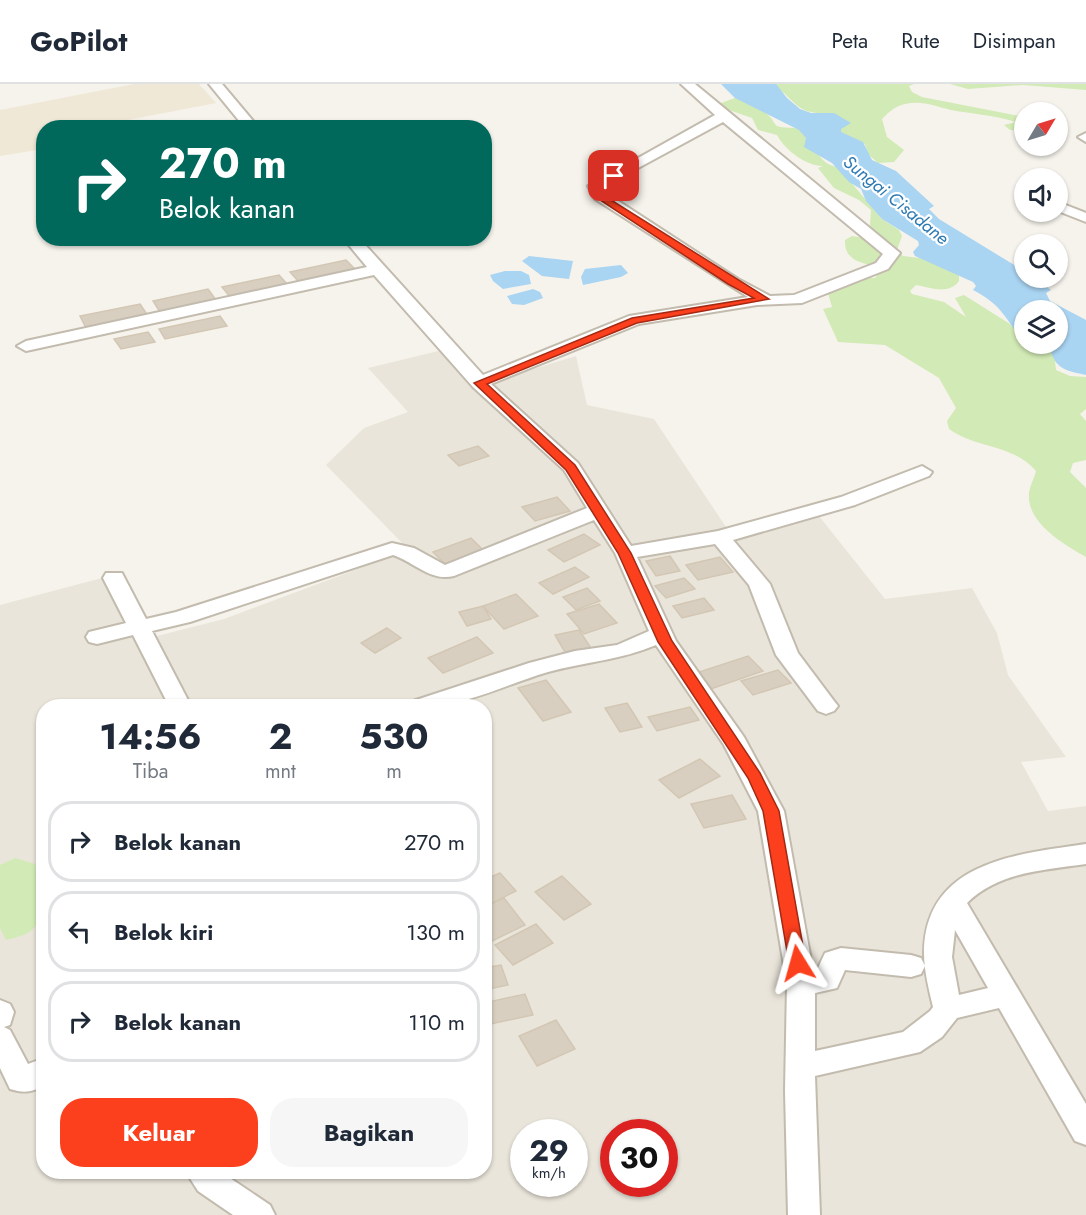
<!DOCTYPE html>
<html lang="id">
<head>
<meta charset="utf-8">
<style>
	:root { --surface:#fff; --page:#f6f6f7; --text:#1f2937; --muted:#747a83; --line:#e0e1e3; --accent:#fc3f1d }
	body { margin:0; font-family:Jost,sans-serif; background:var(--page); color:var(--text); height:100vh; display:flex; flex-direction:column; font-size:22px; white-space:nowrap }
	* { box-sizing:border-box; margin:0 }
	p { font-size:20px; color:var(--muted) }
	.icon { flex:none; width:33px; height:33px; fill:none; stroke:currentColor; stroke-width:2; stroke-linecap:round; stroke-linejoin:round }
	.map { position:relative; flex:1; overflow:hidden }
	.sheet { position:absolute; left:36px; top:615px; width:456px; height:480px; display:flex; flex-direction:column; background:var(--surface); border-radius:24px; box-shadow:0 2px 4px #0004 }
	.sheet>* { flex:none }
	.banner { position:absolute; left:36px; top:36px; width:456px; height:126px; border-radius:24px; box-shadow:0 2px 4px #0004; background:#00695c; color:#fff; overflow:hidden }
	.needle { width:39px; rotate:52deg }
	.buttons { position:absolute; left:1014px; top:18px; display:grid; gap:12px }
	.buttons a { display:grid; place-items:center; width:54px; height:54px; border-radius:50%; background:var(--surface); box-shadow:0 2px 4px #0004; font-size:30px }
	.speed { position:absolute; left:510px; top:1035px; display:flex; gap:12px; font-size:30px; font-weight:700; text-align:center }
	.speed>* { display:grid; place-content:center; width:78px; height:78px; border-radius:50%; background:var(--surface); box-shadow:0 2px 4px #0004; line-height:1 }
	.speed small { font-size:15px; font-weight:400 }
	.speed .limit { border:9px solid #d22; background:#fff; color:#111 }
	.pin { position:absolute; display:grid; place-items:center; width:51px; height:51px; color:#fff; margin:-26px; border-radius:12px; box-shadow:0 3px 9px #0006 }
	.me { position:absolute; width:66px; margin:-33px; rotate:352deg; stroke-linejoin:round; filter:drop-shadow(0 0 4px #0008) }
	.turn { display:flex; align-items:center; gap:21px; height:126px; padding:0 24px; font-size:27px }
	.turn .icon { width:78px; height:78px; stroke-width:2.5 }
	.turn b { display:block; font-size:42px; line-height:51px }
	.eta { display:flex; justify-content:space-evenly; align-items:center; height:102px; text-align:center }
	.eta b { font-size:36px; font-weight:700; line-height:42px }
	.primary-button { display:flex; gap:12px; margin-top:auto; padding:12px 24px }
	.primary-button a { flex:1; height:69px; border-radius:24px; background:var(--accent); color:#fff; font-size:24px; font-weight:700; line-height:69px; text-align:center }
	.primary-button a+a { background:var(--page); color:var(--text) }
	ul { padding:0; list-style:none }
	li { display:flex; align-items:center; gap:18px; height:81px; margin:0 12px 9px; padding:0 12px; border:3px solid var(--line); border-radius:24px }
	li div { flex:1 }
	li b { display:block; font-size:22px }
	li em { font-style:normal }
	header { display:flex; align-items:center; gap:36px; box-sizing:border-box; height:84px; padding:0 30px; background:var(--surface); border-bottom:2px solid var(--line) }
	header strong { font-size:28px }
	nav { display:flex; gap:33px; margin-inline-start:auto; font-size:21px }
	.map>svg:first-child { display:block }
	.residential { fill:#eae5da; fill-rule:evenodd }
	.education { fill:#efe8d6 }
	.green { fill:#d2eab5 }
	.water { fill:#a9d4f2 }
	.building { fill:#d8cfc1; stroke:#d3c7b4; stroke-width:1.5 }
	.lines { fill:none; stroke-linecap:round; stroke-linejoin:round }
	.minor-casing { stroke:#c2bbae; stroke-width:4 }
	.minor { fill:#fff; fill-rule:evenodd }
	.route { fill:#fc3f1d; stroke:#a42913; stroke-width:1.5 }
	.labels { text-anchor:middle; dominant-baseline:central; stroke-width:4.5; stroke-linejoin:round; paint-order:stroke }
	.far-water-label { font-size:18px; font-style:italic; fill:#2e7ab2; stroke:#fff }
</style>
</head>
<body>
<header>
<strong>GoPilot</strong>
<nav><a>Peta</a><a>Rute</a><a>Disimpan</a></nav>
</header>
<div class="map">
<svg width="1086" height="1131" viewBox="0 0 1086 1131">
	<rect width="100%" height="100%" fill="#f6f3ec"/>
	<!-- residential -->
	<path class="residential" d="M455 263 487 299 576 272 587 321 654 335 732 452 819 432 885 515 972 504 997 549 1008 591 1066 673 1021 678 1048 727 1086 722V1131H0V521L117 490 145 555 224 535 409 466 326 381 364 344 408 328 368 284ZM44 622H484V1088H44ZM524 1048H574V1100H524ZM614 1048H664V1100H614Z"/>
	<!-- education -->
	<path class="education" d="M134 0H199L216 19 92 43 44 44 43 65 0 72V26Z"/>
	<!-- green -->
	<g class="green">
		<path d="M771 0H914L909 2 912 8 922 13 1024 33V47L1010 46 1004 41 1016 38C994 31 973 30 951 26 935 22 922 16 905 20 895 22 889 28 882 35L887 53 904 66 894 78 878 79 868 70 865 60 836 49 826 29C794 31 794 12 771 0Z"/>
		<path d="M950 0H1086V6L1023 1 968 5Z"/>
		<path d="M735 14C750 16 761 23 771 34 773 36 774 40 777 42 783 45 794 42 800 46 818 58 815 80 838 83L882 135 899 146 902 152 897 166 903 172 928 175 959 191V197C949 211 931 204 916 201L910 207 912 210 944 218 966 233 955 214 964 211 1010 240 1024 255V260H1036L1058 271 1055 278 1056 286 1070 292 1086 293V325L1080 330 1086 337V376L1073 379 1070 388 1086 404V473C1065 461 1026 439 1029 409 1030 402 1034 394 1036 387 1013 360 977 365 949 345L947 337 956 324 939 294 885 261 838 258 823 225 832 223 827 206 847 194H875L879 189 878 183C862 179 844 177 845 156L852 152 876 156 870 141 871 126 859 116 834 104 818 84 823 82C806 82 785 66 777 51L758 46 752 34 729 26 721 19Z"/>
		<path d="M15 774 35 780C42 802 53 831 29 848 23 852 13 854 6 856L0 844V781Z"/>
	</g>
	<!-- water -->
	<g class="water">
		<path d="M721 0H776L787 14 800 25 811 29H834L851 39 841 45V48L863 58 872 76 896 87 934 122 929 125 939 135 1024 187V194H1036L1051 206 1046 209 1050 217 1086 236V291C1068 287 1057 286 1051 268L1036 260H1058V226H1024V255L1021 254C1005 234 1001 220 973 206L976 202 973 198 915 172 913 168 919 161 918 157 882 135 866 117 861 105 849 98 832 79 804 63 806 54 799 46 735 14Z"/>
		<path d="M529 172 573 177 569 195 542 192 522 177Z"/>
		<path d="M621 181 628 189 621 193 583 201 581 193 585 185Z"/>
		<path d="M505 187H521L529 191 531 200 503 205 493 197 490 191Z"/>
		<path d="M533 205 540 208 543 214 524 221 512 220 507 212Z"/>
	</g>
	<!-- building -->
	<g class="building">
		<path d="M346 176 355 185 298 197 290 188Z"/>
		<path d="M279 191 288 201 230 213 222 203Z"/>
		<path d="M208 205 216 216 160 228 153 217Z"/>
		<path d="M140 220 148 232 86 244 80 232Z"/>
		<path d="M220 232 227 242 165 255 159 245Z"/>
		<path d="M148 248 155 258 121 265 114 255Z"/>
		<path d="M478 362 489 372 459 382 448 371Z"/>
		<path d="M557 413 570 427 535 437 522 423Z"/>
		<path d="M584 450 600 461 564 478 548 466Z"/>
		<path d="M471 454 483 466 445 480 433 468Z"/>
		<path d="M670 472 680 487 656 492 646 477Z"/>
		<path d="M720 473 733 488 698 496 686 481Z"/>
		<path d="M575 483 589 493 553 510 539 499Z"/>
		<path d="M684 494 695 505 666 514 655 502Z"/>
		<path d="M587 504 600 517 576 526 563 513Z"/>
		<path d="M516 510 538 532 504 545 483 522Z"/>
		<path d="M704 514 714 526 682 534 673 522Z"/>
		<path d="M599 520 617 539 584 550 567 530Z"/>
		<path d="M483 522 491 535 467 542 459 528Z"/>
		<path d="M387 544 401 554 375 569 361 559Z"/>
		<path d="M579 546 591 564 566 570 555 551Z"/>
		<path d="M477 553 493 569 443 589 428 574Z"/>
		<path d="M748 572 763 587 711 605 696 589Z"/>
		<path d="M778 586 791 599 753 611 741 597Z"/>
		<path d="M546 596 571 628 543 637 518 604Z"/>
		<path d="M627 619 642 643 620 648 605 624Z"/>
		<path d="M690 623 699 636 657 647 648 633Z"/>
		<path d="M700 675 720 692 679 714 659 696Z"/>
		<path d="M732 711 746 735 704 744 691 720Z"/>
		<path d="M500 789 516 807 484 823V796Z"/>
		<path d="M562 792 591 820 564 836 535 808Z"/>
		<path d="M504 814 525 841 492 857 484 848V823Z"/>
		<path d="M536 840 553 859 513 881 495 861Z"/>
		<path d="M501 881 508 901 484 906V884Z"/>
		<path d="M525 910 533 931 490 940 484 919Z"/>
		<path d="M556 936 575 965 537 982 519 952Z"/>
	</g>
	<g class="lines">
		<defs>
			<g id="minor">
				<path d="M209 0H222L259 44H245Z"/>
				<path d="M681 0H695L900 169 888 185 802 219 757 221 639 240 491 300 578 379 631 462 718 447 841 413 922 382 932 388 929 392 855 421 733 456 770 500 798 569 834 617 838 622 834 627 826 630 818 627 776 571 749 501 715 460 637 473 676 557 744 653 784 727 813 887 817 886 825 869 841 864 911 871 921 874 925 882 921 890 911 893 845 886 837 904 815 909V967L903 948 930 927 933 923C929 906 924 887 924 869 925 778 1016 770 1086 760V780C1044 786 998 788 967 819L1086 1020V1061L1075 1057 999 924 957 934 942 953 920 968 815 992 820 1131H788L785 1007 787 900 758 727 724 661 656 561C621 576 584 578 548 588 503 601 457 627 409 622L413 617 529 579 575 567 617 561 649 547 615 469 594 436 454 492C431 498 414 478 393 471L190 538 152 547 191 622H169L133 551 97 560 89 558 86 553 89 548 126 539 103 494 106 489H122L146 535 176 528 392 459 414 464 445 481 587 424 564 386 473 303 374 191 26 267 17 262 26 257 367 183 343 154H359L483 291 629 232 748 213 595 115 588 102 715 31ZM723 38 883 170 876 179 794 211 770 212 738 195 606 109 603 103ZM955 846 988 904 959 911 952 873Z"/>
				<path d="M1086 49V58L1078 53Z"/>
				<path d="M1058 118 1086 129V138L1058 127Z"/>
				<path d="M0 916 10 920 14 928 10 941 4 943 10 946 28 980 44 974V1001C32 1009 23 1009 10 1005L0 984Z"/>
				<path d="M186 1088H221L270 1121 275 1131H233L198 1107Z"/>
			</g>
		</defs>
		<!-- minor casing -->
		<use href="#minor" class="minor-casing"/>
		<!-- minor -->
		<use href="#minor" class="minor"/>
	</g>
	<!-- route -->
	<path class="route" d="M611 91 618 92 600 103 603 111 769 215 637 239 487 300 575 381 631 469 672 557 760 689 779 727 806 879 804 884H792L789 879 763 727 748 694 658 558 618 469 566 386 474 299 632 234 754 214 728 200 597 114 591 102Z"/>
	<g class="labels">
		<!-- far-water labels -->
		<g class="far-water-label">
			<text transform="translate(896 116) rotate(39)">Sungai Cisadane</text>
		</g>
	</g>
</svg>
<div class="buttons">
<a><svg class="needle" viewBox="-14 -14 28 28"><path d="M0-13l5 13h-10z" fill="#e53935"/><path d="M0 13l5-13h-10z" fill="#747a83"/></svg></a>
<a><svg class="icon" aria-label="sound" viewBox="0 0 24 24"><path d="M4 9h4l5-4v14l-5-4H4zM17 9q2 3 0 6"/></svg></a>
<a><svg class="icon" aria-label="search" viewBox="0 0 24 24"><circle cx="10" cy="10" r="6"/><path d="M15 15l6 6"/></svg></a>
<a><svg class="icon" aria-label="layers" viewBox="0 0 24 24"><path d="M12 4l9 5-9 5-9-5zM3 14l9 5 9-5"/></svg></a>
</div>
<div class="speed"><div>29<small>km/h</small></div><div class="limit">30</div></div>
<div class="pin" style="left:614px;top:92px;background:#d93025"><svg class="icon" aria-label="arrive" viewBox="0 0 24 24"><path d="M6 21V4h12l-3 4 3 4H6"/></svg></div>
<svg class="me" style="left:798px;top:879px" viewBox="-20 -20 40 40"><path d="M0-17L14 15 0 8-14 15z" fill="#fc3f1d" stroke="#fff" stroke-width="4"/></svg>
<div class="banner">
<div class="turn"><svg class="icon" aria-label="right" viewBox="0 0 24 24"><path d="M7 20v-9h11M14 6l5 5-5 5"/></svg><div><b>270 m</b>Belok kanan</div></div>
</div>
<section class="sheet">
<div class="eta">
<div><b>14:56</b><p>Tiba</p></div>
<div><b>2</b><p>mnt</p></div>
<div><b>530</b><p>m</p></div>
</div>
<ul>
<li><svg class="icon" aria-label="right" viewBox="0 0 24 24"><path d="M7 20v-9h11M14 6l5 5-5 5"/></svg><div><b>Belok kanan</b></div><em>270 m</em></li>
<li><svg class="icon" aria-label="left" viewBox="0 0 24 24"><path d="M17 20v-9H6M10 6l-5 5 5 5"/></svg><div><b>Belok kiri</b></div><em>130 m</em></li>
<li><svg class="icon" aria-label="right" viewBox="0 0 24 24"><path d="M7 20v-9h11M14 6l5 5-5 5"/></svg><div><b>Belok kanan</b></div><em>110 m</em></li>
</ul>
<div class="primary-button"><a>Keluar</a><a>Bagikan</a></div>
</section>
</div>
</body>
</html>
